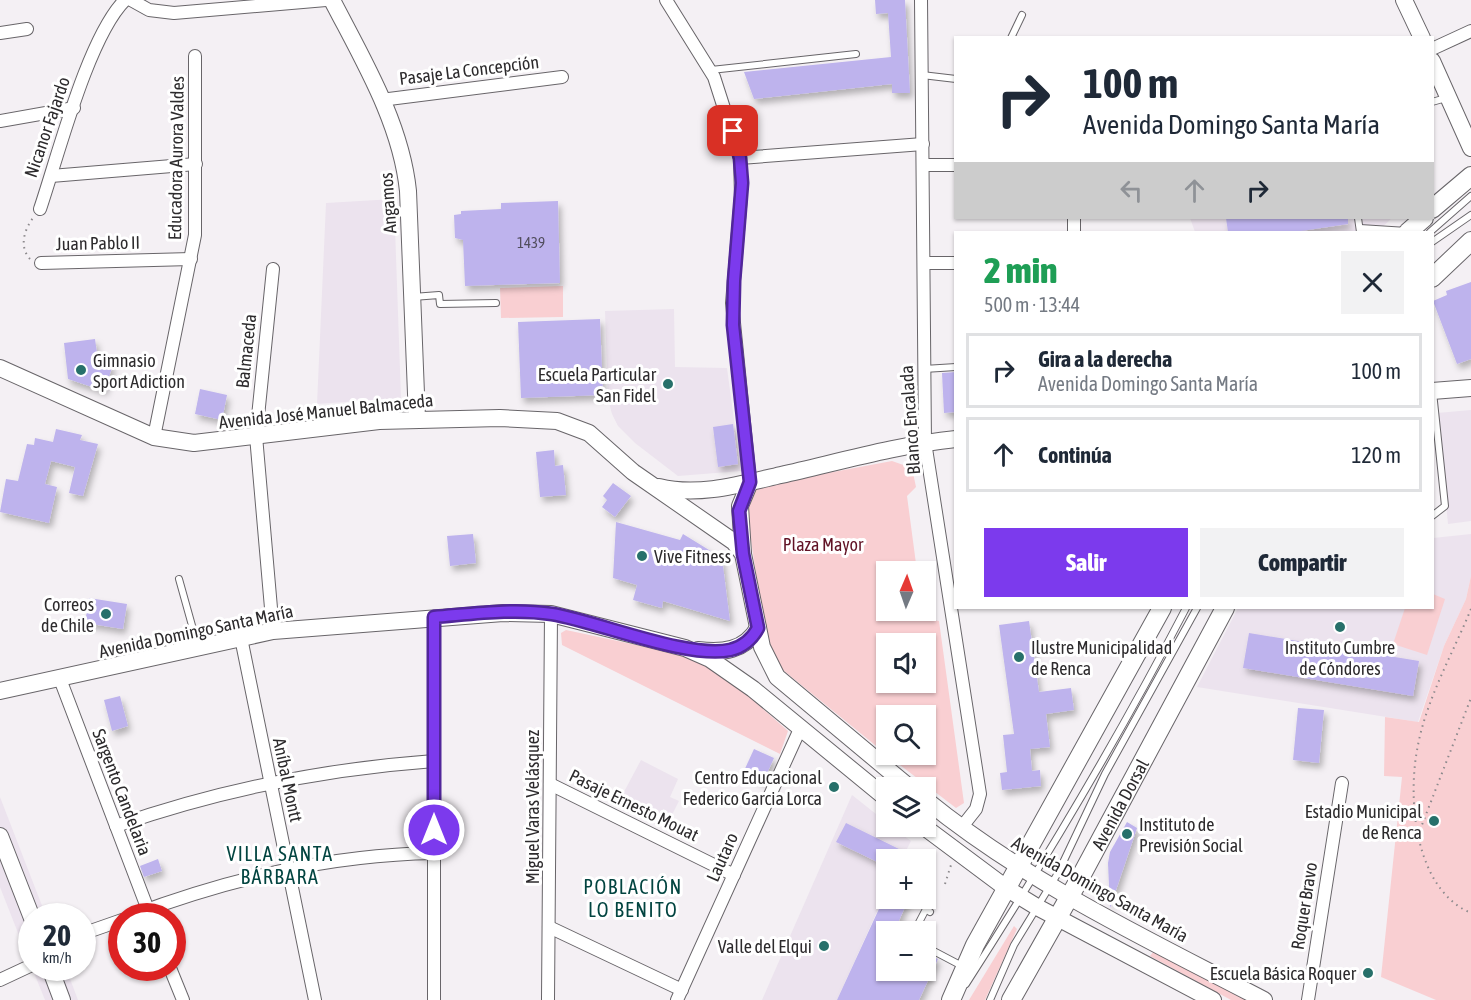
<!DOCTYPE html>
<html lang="es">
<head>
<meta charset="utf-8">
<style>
	:root { --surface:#fff; --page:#f2f2f3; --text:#1f2937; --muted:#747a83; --line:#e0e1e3; --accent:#7c3aed }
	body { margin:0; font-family:"Asap Condensed",sans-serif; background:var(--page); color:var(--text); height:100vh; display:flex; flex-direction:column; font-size:22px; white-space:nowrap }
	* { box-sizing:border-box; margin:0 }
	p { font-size:20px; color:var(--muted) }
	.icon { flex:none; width:33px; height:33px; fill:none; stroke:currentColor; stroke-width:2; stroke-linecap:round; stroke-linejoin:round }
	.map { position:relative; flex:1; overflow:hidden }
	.sheet { position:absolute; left:954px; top:231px; width:480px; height:378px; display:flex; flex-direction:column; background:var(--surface); border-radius:0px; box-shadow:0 2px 4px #0004 }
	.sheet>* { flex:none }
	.hud { position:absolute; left:954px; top:36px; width:480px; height:183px; border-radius:0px; box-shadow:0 2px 4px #0004; background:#fff; color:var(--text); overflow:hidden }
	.needle { width:39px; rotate:2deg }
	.buttons { position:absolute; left:876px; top:561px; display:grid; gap:12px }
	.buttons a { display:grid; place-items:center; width:60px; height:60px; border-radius:0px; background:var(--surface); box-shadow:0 2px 4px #0004; font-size:30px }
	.speed { position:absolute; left:18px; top:903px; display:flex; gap:12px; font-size:30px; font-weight:700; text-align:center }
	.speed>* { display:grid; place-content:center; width:78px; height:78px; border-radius:50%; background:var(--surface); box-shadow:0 2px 4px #0004; line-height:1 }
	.speed small { font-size:15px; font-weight:400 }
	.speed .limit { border:9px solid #d22; background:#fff; color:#111 }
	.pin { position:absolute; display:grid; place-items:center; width:51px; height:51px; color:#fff; margin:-26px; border-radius:12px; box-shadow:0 3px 9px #0006 }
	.me { position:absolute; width:66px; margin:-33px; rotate:0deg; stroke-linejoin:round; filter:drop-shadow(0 0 4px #0008) }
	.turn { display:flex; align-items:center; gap:21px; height:126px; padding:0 30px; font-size:27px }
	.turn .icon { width:78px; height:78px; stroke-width:2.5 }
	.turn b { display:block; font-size:42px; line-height:51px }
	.lanes { display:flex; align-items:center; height:57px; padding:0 30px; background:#0003; justify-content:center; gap:30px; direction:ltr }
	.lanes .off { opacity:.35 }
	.round { display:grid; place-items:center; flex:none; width:63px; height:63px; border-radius:0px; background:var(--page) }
	.overview { display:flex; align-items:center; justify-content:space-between; height:102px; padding:0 30px }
	h1 { font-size:36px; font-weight:800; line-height:45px; color:#1e9e55 }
	.action { display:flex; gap:12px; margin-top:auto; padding:12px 30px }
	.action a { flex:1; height:69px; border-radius:0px; background:var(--accent); color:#fff; font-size:24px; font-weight:800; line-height:69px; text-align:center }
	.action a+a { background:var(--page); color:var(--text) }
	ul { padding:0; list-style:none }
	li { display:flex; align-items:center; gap:18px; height:75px; margin:0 12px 9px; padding:0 18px; border:3px solid var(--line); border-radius:0px }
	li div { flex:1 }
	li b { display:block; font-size:22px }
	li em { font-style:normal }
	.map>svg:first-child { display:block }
	.built { fill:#ece3ee }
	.green { fill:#f9cfd2; fill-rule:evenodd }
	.building { fill:#beb3ed; filter:url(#shadow) }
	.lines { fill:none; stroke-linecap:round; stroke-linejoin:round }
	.lane-casing { stroke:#686569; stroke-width:8 }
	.street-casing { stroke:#686569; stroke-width:14 }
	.secondary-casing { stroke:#686569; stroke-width:18 }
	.primary-casing { stroke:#686569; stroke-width:20 }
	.path { stroke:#8d8a8d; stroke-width:2; stroke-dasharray:1.5 4.5; stroke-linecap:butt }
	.lane { stroke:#fff; stroke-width:6 }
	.street { stroke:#fff; stroke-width:12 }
	.secondary { stroke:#fff; stroke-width:16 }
	.primary { stroke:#fff; stroke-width:18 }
	.route-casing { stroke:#51269a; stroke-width:15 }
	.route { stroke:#7c3aed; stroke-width:10 }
	.poi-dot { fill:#27706a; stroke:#fff; stroke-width:2 }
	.labels { text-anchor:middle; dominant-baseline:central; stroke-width:6; stroke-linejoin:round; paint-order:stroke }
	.number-label { font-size:15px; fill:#514d5d }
	.street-label { font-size:18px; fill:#2d2b2d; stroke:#fff }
	.poi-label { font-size:18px; fill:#2d2b2d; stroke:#fff; text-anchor:end }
	.park-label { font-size:18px; fill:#611225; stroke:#fff }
	.neighbourhood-label { font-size:20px; letter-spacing:1.5px; fill:#024440; stroke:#fff }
</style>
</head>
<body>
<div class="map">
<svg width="1471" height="1000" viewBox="0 0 1471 1000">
	<defs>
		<filter id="shadow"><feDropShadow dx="3" dy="5" stdDeviation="3" flood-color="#0004"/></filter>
	</defs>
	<rect width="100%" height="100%" fill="#f4f0f4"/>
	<!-- built -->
	<g class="built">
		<path d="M394 199 401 398 317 404 326 203Z"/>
		<path d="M1190 218H1392L1377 232H1195Z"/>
		<path d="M674 309 675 367 727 368 741 471 678 476 635 443 618 426 612 414 608 399 605 311Z"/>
		<path d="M1471 410V521L1448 524 1437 413Z"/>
		<path d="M1471 534V576L1466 599 1444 646 1418 722 1197 687 1238 608H1432L1433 538Z"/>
		<path d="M641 760 678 779 670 797 679 801 665 829 617 805Z"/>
		<path d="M852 795 886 822V826L892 827 911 841 902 859 886 860V892L837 1000H762Z"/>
		<path d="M0 797 46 916H32L31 966 0 887Z"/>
		<path d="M32 968H66L78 1000H45Z"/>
	</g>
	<!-- green -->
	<g class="green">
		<path d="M563 286V317L501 318 500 288Z"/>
		<path d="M892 461 912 468 916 487 907 496 917 571 886 572V610L922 611 923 618 939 621 964 803 956 808 887 755 926 754V716H886V754L773 662 765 635 748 520 750 496 758 486ZM886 644H926V682H886Z"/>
		<path d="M1471 576V1000H1436L1381 977 1402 777 1384 776 1385 717 1419 722 1444 646 1466 599Z"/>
		<path d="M1433 594 1445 599 1427 655 1393 644 1405 608H1432Z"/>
		<path d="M566 630 693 657 717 668 788 731 780 754 562 645 561 633Z"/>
		<path d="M1014 926 1017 929 985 1000H969Z"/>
		<path d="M1154 951 1251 1000H1231L1150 956Z"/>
	</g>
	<!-- building -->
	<g class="building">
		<path d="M875 0H905L910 93H892V84L754 99 744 72 891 57 888 13 876 14Z"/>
		<path d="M558 201 560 283 465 286 463 240 455 238 454 215 461 214V211L501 209V203Z"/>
		<path d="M1226 218H1348V224L1294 232H1228Z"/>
		<path d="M1471 282V359L1457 364 1433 301 1447 295 1446 291Z"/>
		<path d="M600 319 603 395 521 398 518 322Z"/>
		<path d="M95 339 98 360 113 365 104 391 68 379 64 343Z"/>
		<path d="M956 372V412L944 413 942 373Z"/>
		<path d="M200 389 227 395 222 420 195 414Z"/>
		<path d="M733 424 738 464 718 467 713 427Z"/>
		<path d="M56 429 82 435 80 440 98 444 83 496 69 493 75 467 51 461 45 484 57 487 49 523 0 512 6 479 18 481 27 444 34 445 35 438 53 442Z"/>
		<path d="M554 450 555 466 563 465 566 495 540 497 536 452Z"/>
		<path d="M613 483 631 496 615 517 602 507 607 500 603 496Z"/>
		<path d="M616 522 680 540 683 534 722 558 730 621 663 601 662 608 633 600 637 585 613 578Z"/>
		<path d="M473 534 476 563 450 566 447 536Z"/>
		<path d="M89 598 127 604 123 629 85 623Z"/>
		<path d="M1029 621 1039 692 1071 688 1074 710 1046 714 1050 747 1030 749 1032 771 1040 770 1041 786 1002 790 1000 773 1007 772 1003 735 1014 734 999 625Z"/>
		<path d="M1249 633 1419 661 1413 696 1243 668Z"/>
		<path d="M120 696 128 726 112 731 104 700Z"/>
		<path d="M1298 708 1324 710 1319 763 1293 760Z"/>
		<path d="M754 749 774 758 763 782 743 773Z"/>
		<path d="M1127 822 1137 828 1110 908 1108 863 1110 852Z"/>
		<path d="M846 823 899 849 915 860H886V866L836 842Z"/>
		<path d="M158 859 162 871 144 877 140 866Z"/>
		<path d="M884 898H909L894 932H886V970H926V953L938 959 919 1000H837Z"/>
	</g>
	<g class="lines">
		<defs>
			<g id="lane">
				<path d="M1011 38 1022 15"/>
				<path d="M711 70 856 54"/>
				<path d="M922 75 956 79"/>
				<path d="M1432 102 1446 98"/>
				<path d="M1358 218 1360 232"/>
				<path d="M1360 228 1407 231"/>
				<path d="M1430 232 1471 196"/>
				<path d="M1432 242 1471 215"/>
				<path d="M413 297 439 295 440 304 496 303"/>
				<path d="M924 369 956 367"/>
				<path d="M1432 516 1445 506 1433 392"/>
				<path d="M179 579 198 647"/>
				<path d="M914 932 926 909 930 912"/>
				<path d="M926 947 964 967"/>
				<path d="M966 984C1045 861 1119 737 1186 608"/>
				<path d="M990 1000 1014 945 1058 873 1105 774 1197 608"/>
			</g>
			<g id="street">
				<path d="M131 0 149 10 174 13 326 0"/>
				<path d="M666 0 714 77 740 158 741 196 732 303 750 482"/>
				<path d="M921 0 925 442 980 794 976 809 961 828"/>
				<path d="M0 33 27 29"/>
				<path d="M1432 49 1471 31"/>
				<path d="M381 100 562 77"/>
				<path d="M0 121 74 108"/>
				<path d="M740 158 923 144"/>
				<path d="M923 165H956"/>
				<path d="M51 176 196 164"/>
				<path d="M40 209C58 156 88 37 125 0"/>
				<path d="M1074 218V232"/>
				<path d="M41 263 191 259"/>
				<path d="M924 263H956"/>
				<path d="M273 269 256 436 273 631"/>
				<path d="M154 437 195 235V56"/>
				<path d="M434 617V1000"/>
				<path d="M241 638 315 1000"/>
				<path d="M60 679 150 915"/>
				<path d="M550 784 734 875"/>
				<path d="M116 826C219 790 324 769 434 761"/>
				<path d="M130 916C229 879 328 855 434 853"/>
				<path d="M549 927 682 990"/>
				<path d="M82 934 122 920"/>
				<path d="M170 968 183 1000"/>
				<path d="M0 980 32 965"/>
				<path d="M548 1000 551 614"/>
				<path d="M677 1000 800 729"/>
				<path d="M1308 1000 1342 783"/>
			</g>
			<g id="secondary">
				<path d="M332 0C363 60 401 123 408 191L417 419"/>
				<path d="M1404 0 1422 38"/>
				<path d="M1432 61 1471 148"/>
				<path d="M0 368 154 437 194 443 379 421 500 418 557 421 589 433 633 472 734 542 743 554 762 647 777 677 910 788"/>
				<path d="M1432 391 1471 388"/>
				<path d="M659 487C699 497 742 484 781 475 839 462 897 445 956 439"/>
				<path d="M743 553 740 506 750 482"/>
				<path d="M698 650C722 653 745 651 758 628"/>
				<path d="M0 691 273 631 503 613 551 614 685 648 710 659 753 689 886 798"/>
				<path d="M926 800C1028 883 1147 939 1264 1000"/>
				<path d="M923 826 1006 888 1037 907 1213 1000"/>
				<path d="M0 836 32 918"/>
				<path d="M50 968 62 1000"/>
			</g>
			<g id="primary">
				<path d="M1432 209 1471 176"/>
				<path d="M1408 232 1424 218"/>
				<path d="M1432 278 1471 241"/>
				<path d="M951 1000 975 945 1162 608"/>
				<path id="s1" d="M1011 1000 1080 878 1225 608"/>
			</g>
		</defs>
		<!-- lane casing -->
		<use href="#lane" class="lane-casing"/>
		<!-- street casing -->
		<use href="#street" class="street-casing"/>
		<!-- secondary casing -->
		<use href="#secondary" class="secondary-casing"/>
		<!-- primary casing -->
		<use href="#primary" class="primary-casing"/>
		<!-- path -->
		<g class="path">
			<path d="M30 259C19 247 24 230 33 218"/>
			<path d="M1471 609C1453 653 1427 698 1418 745 1407 797 1414 889 1471 913"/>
			<path d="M1420 830 1471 698"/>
			<path d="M945 884 951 865"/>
		</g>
		<!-- lane -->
		<use href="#lane" class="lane"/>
		<!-- street -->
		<use href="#street" class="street"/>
		<!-- secondary -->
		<use href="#secondary" class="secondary"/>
		<!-- primary -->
		<use href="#primary" class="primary"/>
	</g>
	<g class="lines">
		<defs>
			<path id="route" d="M434 830V617C472 614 513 608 552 614 599 622 688 659 730 650 743 647 752 639 758 628L743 554 739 511 750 482 733 325 734 281 742 183 740 158 733 131"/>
		</defs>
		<!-- route casing -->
		<use href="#route" class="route-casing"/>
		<!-- route -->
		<use href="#route" class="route"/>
	</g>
	<!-- markers -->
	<g class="poi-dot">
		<circle cx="81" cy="370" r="6"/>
		<circle cx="668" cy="384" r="6"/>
		<circle cx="642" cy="556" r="6"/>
		<circle cx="106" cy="614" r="6"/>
		<circle cx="1340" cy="627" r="6"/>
		<circle cx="1019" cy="657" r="6"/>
		<circle cx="834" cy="787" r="6"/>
		<circle cx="1434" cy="821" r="6"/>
		<circle cx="1127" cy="834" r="6"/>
		<circle cx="824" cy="946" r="6"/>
		<circle cx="1368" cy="973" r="6"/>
	</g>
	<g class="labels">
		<!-- number labels -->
		<g class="number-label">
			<text x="531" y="242">1439</text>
		</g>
		<!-- street labels -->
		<g class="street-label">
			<text transform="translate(469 70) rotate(-7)">Pasaje La Concepción</text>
			<text transform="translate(47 127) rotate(-71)">Nicanor Fajardo</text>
			<text transform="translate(176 158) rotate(-89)">Educadora Aurora Valdes</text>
			<text transform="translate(388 203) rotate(-94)">Angamos</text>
			<text transform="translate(98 243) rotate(-1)">Juan Pablo II</text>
			<text transform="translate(246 351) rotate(-84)">Balmaceda</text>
			<text transform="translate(326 411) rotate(-6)">Avenida José Manuel Balmaceda</text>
			<text transform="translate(910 420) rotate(-94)">Blanco Encalada</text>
			<text transform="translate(196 631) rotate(-12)">Avenida Domingo Santa María</text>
			<text transform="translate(288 780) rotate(78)">Aníbal Montt</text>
			<text transform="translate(122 792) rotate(69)">Sargento Candelaria</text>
			<text transform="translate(634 805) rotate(26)">Pasaje Ernesto Mouat</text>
			<text stroke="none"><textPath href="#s1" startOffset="224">Avenida Dorsal</textPath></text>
			<text transform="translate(532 807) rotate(-90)">Miguel Varas Velásquez</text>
			<text transform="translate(722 857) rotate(-66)">Lautaro</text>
			<text transform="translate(1100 889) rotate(29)">Avenida Domingo Santa María</text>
			<text transform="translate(1304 906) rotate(-81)">Roquer Bravo</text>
		</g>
		<!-- poi labels -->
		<g class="poi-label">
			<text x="93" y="360" text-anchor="start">Gimnasio<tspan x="93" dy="21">Sport Adiction</tspan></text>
			<text x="656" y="374">Escuela Particular<tspan x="656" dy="21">San Fidel</tspan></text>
			<text x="654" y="556" text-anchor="start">Vive Fitness</text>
			<text x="94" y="604">Correos<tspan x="94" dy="21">de Chile</tspan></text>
			<text x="1031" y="647" text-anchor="start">Ilustre Municipalidad<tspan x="1031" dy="21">de Renca</tspan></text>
			<text x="1340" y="647" text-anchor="middle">Instituto Cumbre<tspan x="1340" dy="21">de Cóndores</tspan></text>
			<text x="822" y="777">Centro Educacional<tspan x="822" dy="21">Federico Garcia Lorca</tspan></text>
			<text x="1422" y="811">Estadio Municipal<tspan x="1422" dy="21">de Renca</tspan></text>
			<text x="1139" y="824" text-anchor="start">Instituto de<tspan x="1139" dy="21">Previsión Social</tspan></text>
			<text x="812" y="946">Valle del Elqui</text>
			<text x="1356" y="973">Escuela Básica Roquer</text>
		</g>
		<!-- park labels -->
		<g class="park-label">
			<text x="823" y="544">Plaza Mayor</text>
		</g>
		<!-- neighbourhood labels -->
		<g class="neighbourhood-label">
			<text x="280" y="853">VILLA SANTA<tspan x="280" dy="23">BÁRBARA</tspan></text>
			<text x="633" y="886">POBLACIÓN<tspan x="633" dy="23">LO BENITO</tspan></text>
		</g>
	</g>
</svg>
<div class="buttons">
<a><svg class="needle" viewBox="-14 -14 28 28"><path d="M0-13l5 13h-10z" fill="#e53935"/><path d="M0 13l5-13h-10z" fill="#747a83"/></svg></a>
<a><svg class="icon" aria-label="sound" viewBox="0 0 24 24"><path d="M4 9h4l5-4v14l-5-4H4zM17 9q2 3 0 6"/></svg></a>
<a><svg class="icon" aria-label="search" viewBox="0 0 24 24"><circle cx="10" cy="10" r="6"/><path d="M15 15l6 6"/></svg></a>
<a><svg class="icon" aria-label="layers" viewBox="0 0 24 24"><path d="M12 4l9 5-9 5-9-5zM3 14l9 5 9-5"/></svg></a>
<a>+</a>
<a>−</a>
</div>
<div class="speed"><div>20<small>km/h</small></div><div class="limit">30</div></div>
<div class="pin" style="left:733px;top:131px;background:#d93025"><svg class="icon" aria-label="arrive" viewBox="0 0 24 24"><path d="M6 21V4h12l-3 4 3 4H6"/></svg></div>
<svg class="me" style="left:434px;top:830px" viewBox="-20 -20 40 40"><circle r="17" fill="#7c3aed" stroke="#fff" stroke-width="3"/><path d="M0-11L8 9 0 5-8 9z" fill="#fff"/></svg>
<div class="hud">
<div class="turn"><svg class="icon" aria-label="right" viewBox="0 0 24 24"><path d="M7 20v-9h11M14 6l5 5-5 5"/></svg><div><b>100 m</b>Avenida Domingo Santa María</div></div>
<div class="lanes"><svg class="icon off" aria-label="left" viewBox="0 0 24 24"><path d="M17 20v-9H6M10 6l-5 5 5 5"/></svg><svg class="icon off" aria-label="ahead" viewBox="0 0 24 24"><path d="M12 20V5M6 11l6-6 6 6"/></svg><svg class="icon" aria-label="right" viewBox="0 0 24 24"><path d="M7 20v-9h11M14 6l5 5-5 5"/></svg></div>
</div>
<section class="sheet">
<div class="overview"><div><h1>2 min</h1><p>500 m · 13:44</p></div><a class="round"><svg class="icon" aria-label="close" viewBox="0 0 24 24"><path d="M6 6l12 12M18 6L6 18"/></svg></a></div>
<ul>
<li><svg class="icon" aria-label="right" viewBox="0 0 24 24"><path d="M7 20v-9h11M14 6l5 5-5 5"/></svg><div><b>Gira a la derecha</b><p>Avenida Domingo Santa María</p></div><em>100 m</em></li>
<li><svg class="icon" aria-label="ahead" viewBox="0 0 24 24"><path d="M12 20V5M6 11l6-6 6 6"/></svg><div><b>Continúa</b></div><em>120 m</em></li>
</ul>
<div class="action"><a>Salir</a><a>Compartir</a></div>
</section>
</div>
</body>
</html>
